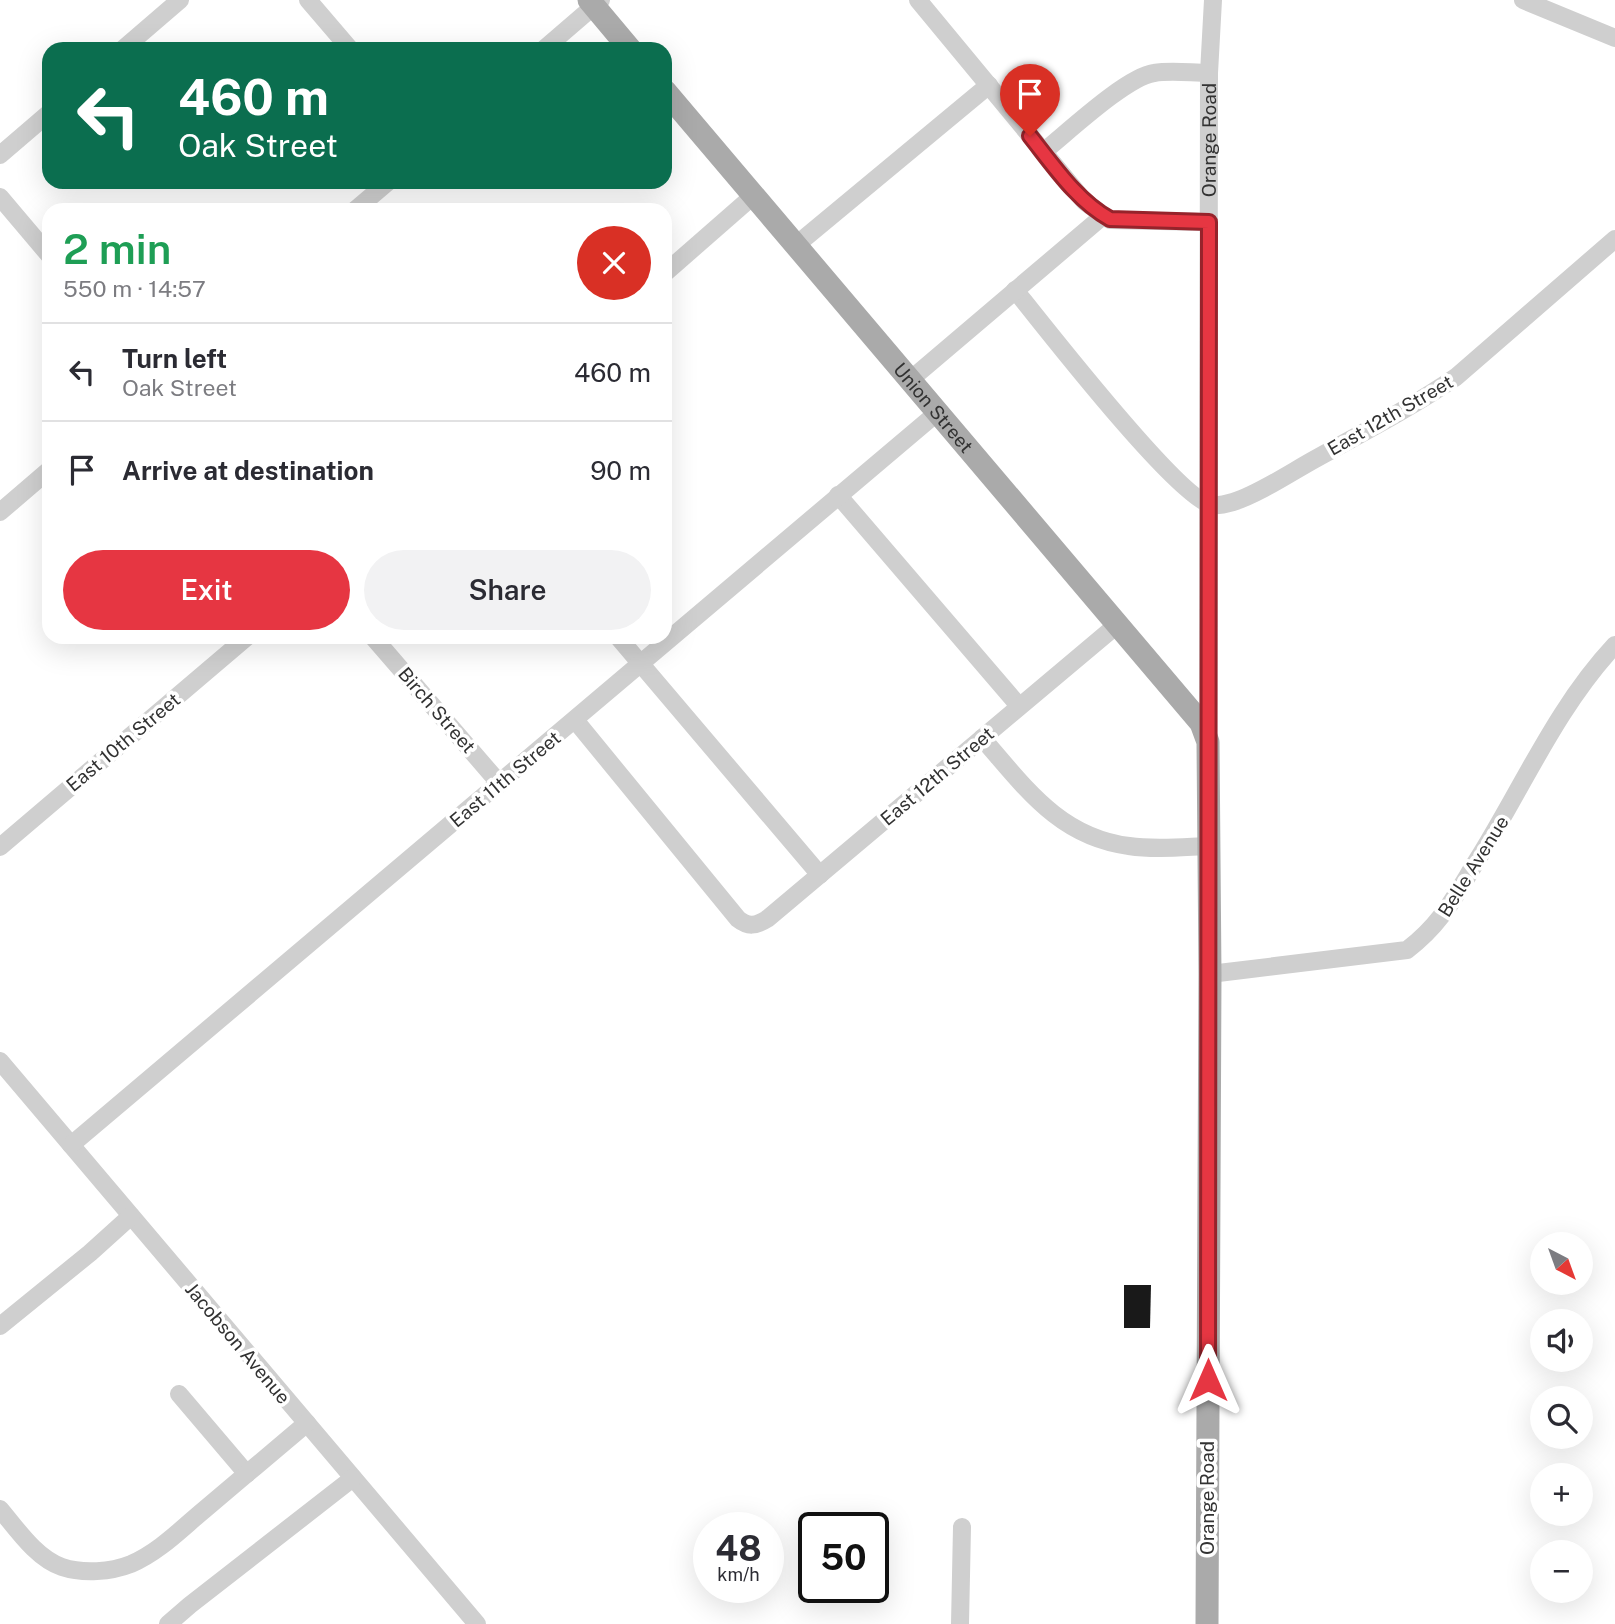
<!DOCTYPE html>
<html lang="en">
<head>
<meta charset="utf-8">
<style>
	:root { --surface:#fff; --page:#f2f2f3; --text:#2b2b33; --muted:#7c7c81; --line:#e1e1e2; --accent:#e63642 }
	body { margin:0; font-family:"Public Sans",sans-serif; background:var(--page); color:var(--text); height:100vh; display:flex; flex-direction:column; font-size:26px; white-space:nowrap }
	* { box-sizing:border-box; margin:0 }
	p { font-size:23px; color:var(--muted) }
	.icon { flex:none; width:38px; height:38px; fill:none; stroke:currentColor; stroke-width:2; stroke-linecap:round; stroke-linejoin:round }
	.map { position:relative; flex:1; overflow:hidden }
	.drawer { position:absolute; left:42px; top:203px; width:630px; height:441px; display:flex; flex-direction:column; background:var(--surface); border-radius:21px; box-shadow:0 7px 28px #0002 }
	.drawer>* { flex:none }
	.banner { position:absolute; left:42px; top:42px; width:630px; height:147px; border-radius:21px; box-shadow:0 7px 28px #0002; background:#0b6e4f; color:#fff; overflow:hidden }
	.needle { width:46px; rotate:139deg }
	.controls { position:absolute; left:1530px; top:1232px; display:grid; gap:14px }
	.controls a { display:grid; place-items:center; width:63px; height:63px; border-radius:50%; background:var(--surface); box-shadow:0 7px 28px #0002; font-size:35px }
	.speed { position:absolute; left:693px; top:1512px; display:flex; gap:14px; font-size:35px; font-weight:700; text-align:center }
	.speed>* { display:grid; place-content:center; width:91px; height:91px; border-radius:50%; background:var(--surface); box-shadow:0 7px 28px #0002; line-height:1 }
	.speed small { font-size:18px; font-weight:400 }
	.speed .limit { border:4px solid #111; border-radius:10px; background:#fff; color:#111 }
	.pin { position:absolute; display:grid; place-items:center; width:60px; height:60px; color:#fff; margin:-72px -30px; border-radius:50% 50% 50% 0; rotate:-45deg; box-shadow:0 0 7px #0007 }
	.pin .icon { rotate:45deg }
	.me { position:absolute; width:77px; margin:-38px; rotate:0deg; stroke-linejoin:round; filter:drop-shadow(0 0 5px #0008) }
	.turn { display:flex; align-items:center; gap:24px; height:147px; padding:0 21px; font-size:32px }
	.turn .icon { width:91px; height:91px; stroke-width:2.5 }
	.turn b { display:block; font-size:49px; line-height:60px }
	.round { display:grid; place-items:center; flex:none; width:74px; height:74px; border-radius:37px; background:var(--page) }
	.head { display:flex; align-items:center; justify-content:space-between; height:119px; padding:0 21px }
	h1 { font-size:42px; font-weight:600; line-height:52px; color:#1e9e55 }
	.button { display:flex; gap:14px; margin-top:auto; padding:14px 21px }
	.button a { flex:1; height:80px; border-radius:42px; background:var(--accent); color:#fff; font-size:28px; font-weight:600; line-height:80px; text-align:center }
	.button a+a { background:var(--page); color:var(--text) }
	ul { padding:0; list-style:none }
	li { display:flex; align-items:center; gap:21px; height:98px; padding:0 21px; border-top:2px solid var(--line) }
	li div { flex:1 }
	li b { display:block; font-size:26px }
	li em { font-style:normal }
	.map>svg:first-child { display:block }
	.building { fill:#191919 }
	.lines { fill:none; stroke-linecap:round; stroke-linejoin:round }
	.minor { stroke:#cfcfcf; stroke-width:18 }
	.major { stroke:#aaa; stroke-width:23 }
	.route-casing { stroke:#96232b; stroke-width:18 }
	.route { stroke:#e63642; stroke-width:12 }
	.labels { text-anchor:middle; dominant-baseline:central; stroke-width:7; stroke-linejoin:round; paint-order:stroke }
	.street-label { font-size:19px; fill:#323232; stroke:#fff }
</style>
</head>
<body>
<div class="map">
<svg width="1615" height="1624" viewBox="0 0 1615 1624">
	<rect width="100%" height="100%" fill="#fff"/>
	<!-- building -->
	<path class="building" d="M1124 1285H1151L1150 1328H1124Z"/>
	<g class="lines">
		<!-- minor -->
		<g class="minor">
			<path d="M308 0 350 49"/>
			<path d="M918 0 1085 202 1110 220 1209 222"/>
			<path d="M1523 0 1615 38"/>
			<path d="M123 49 180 0"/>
			<path d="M544 49 601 0"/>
			<path d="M1043 152C1067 133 1126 77 1154 73 1172 70 1191 73 1209 73"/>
			<path d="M0 155 49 113"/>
			<path d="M0 197 49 255"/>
			<path d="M355 210 388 182"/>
			<path d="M795 246 989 85"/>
			<path d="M665 273 753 196"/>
			<path d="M1015 290C1043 325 1180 501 1212 505 1218 506 1226 504 1233 502 1259 494 1293 471 1317 458 1364 432 1412 407 1456 377L1615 239"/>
			<path d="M910 380 1103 216"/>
			<path d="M838 495 1019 706"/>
			<path d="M0 512 49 470"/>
			<path d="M373 637 500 784"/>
			<path d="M618 637 820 875"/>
			<path d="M575 720 738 919C748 927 756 926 767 919L1118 624"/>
			<path id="s1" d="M1208 735 1209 73 1213 0"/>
			<path d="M982 738C1025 787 1059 837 1129 846 1155 850 1183 847 1209 846"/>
			<path d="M0 847 247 637"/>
			<path d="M1210 974 1407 950C1441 924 1454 898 1476 862 1522 789 1556 708 1615 645"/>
			<path d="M0 1061 477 1624"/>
			<path d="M71 1145 938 412"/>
			<path d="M0 1326 90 1253 131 1216"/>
			<path d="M179 1394 247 1474"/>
			<path d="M0 1509C17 1529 36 1558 62 1567 83 1574 111 1572 131 1564 159 1552 181 1529 204 1510 238 1481 273 1452 307 1423"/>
			<path d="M168 1624 190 1605 353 1478"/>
			<path d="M960 1624 962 1527"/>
		</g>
		<!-- major -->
		<g class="major">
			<path d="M589 0 630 49"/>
			<path id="s2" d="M665 91 1201 723 1208 742 1210 974 1207 1624"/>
		</g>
	</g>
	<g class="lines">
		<defs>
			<path id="route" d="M1030 136C1053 165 1077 201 1110 219L1209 222 1208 1380"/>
		</defs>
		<!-- route casing -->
		<use href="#route" class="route-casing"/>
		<!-- route -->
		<use href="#route" class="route"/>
	</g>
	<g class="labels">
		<!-- street labels -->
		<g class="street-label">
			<text stroke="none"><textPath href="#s1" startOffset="595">Orange Road</textPath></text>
			<text stroke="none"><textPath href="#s2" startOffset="415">Union Street</textPath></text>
			<text transform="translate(1390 415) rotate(-30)">East 12th Street</text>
			<text transform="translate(437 710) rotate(49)">Birch Street</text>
			<text transform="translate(123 742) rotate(-40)">East 10th Street</text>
			<text transform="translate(937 776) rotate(-40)">East 12th Street</text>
			<text transform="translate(505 779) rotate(-40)">East 11th Street</text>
			<text transform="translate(1473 866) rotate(-58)">Belle Avenue</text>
			<text transform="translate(238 1343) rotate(50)">Jacobson Avenue</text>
			<text transform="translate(1207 1498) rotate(-90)">Orange Road</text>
		</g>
	</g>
</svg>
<div class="controls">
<a><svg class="needle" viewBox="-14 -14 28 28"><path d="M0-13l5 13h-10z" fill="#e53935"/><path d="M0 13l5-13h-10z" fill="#7c7c81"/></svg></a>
<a><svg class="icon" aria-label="sound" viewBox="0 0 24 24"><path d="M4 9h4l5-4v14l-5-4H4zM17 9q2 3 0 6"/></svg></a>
<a><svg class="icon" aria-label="search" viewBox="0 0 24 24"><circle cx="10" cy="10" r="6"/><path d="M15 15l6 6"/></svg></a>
<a>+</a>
<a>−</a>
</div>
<div class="speed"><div>48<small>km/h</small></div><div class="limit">50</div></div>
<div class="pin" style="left:1030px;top:136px;background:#d93025"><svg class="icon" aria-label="arrive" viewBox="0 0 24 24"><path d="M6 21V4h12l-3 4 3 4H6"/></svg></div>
<svg class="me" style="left:1208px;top:1380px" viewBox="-20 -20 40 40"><path d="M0-17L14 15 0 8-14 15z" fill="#e63642" stroke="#fff" stroke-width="4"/></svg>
<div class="banner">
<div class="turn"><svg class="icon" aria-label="left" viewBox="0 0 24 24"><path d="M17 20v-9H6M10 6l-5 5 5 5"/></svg><div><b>460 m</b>Oak Street</div></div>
</div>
<section class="drawer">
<div class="head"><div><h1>2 min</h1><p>550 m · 14:57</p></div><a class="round" style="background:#d93025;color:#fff"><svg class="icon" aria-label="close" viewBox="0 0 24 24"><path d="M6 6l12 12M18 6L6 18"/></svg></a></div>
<ul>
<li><svg class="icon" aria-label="left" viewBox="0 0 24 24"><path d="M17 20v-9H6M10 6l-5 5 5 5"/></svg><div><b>Turn left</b><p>Oak Street</p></div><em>460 m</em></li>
<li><svg class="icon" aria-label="arrive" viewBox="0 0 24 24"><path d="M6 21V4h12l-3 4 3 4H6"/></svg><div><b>Arrive at destination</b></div><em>90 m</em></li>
</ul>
<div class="button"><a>Exit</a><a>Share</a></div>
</section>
</div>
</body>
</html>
